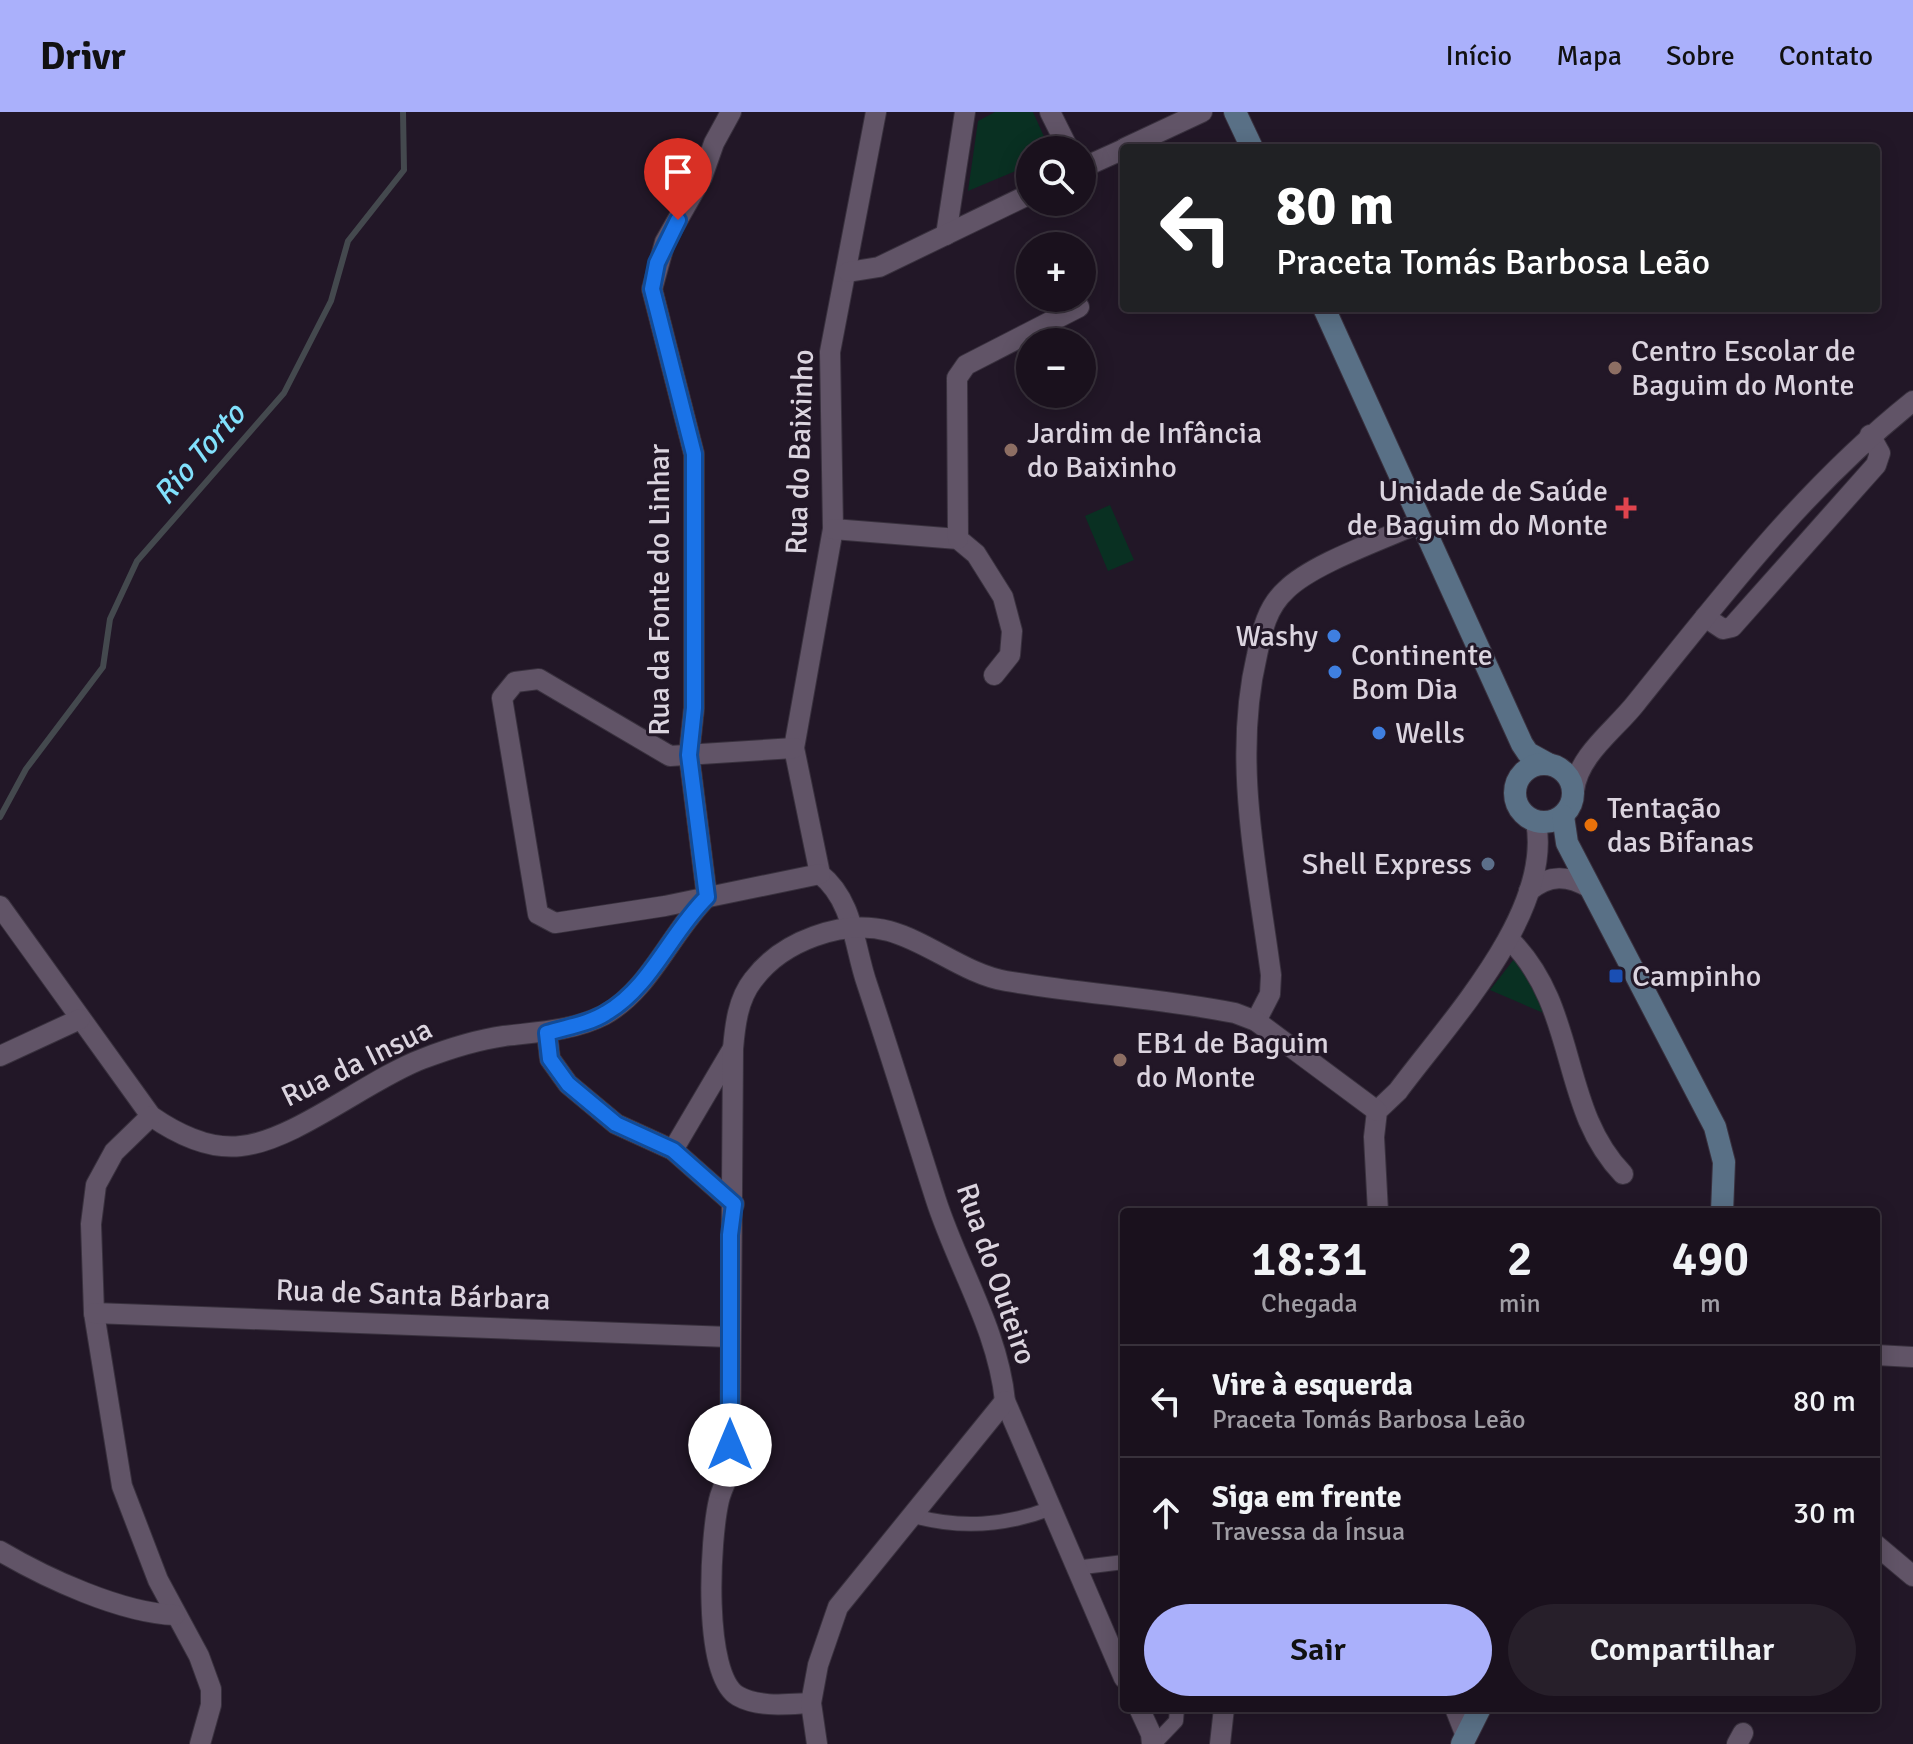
<!DOCTYPE html>
<html lang="pt">
<head>
<meta charset="utf-8">
<style>
	:root { --surface:#1a111d; --page:#271f2a; --text:#f1f3f6; --muted:#9f9da4; --line:#38313b; --accent:#aab0fb }
	body { margin:0; font-family:Signika,sans-serif; background:var(--page); color:var(--text); height:100vh; display:flex; flex-direction:column; font-size:30px; white-space:nowrap }
	* { box-sizing:border-box; margin:0 }
	p { font-size:26px; color:var(--muted) }
	.icon { flex:none; width:44px; height:44px; fill:none; stroke:currentColor; stroke-width:2; stroke-linecap:round; stroke-linejoin:round }
	.map { position:relative; flex:1; overflow:hidden }
	.details { position:absolute; left:1120px; top:1096px; width:760px; height:504px; display:flex; flex-direction:column; background:var(--surface); border-radius:8px; box-shadow:0 4px 20px #0003,0 0 0 2px var(--line) }
	.details>* { flex:none }
	.hud { position:absolute; left:1120px; top:32px; width:760px; height:168px; border-radius:8px; box-shadow:0 4px 20px #0003,0 0 0 2px var(--line); background:#202124; color:#fff; overflow:hidden }
	.buttons { position:absolute; left:1016px; top:24px; display:grid; gap:16px }
	.buttons a { display:grid; place-items:center; width:80px; height:80px; border-radius:50%; background:var(--surface); box-shadow:0 4px 20px #0003,0 0 0 2px var(--line); font-size:40px }
	.pin { position:absolute; display:grid; place-items:center; width:68px; height:68px; color:#fff; margin:-82px -34px; border-radius:50% 50% 50% 0; rotate:-45deg; box-shadow:0 0 8px #0007 }
	.pin .icon { rotate:45deg }
	.me { position:absolute; width:88px; margin:-44px; rotate:0deg; stroke-linejoin:round; filter:drop-shadow(0 0 6px #0008) }
	.turn { display:flex; align-items:center; gap:28px; height:168px; padding:0 24px; font-size:36px }
	.turn .icon { width:104px; height:104px; stroke-width:2.5 }
	.turn b { display:block; font-size:56px; line-height:68px }
	.eta { display:flex; justify-content:space-evenly; align-items:center; height:136px; text-align:center }
	.eta b { font-size:48px; font-weight:600; line-height:56px }
	.primary-button { display:flex; gap:16px; margin-top:auto; padding:16px 24px }
	.primary-button a { flex:1; height:92px; border-radius:48px; background:var(--accent); color:#111; font-size:32px; font-weight:600; line-height:92px; text-align:center }
	.primary-button a+a { background:var(--page); color:var(--text) }
	ul { padding:0; list-style:none }
	li { display:flex; align-items:center; gap:24px; height:112px; padding:0 24px; border-top:2px solid var(--line) }
	li div { flex:1 }
	li b { display:block; font-size:30px }
	li em { font-style:normal }
	header { display:flex; align-items:center; gap:48px; box-sizing:border-box; height:112px; padding:0 40px; background:var(--accent); color:#111 }
	header strong { font-size:38px }
	nav { display:flex; gap:44px; margin-inline-start:auto; font-size:28px }
	.map>svg:first-child { display:block }
	.green { fill:#093022 }
	.lines { fill:none; stroke-linecap:round; stroke-linejoin:round }
	.stream { stroke:#44494e; stroke-width:6 }
	.pedestrian-casing { stroke:#39313e; stroke-width:16 }
	.minor-casing { stroke:#39313e; stroke-width:22 }
	.secondary-casing { stroke:#39313e; stroke-width:24 }
	.pedestrian { stroke:#615467; stroke-width:14 }
	.minor { stroke:#615467; stroke-width:20 }
	.secondary { stroke:#597086; stroke-width:22 }
	.route-casing { stroke:#114b97; stroke-width:20 }
	.route { stroke:#1a73e8; stroke-width:14 }
	.education-dot { fill:#8d6e63; stroke:#221727; stroke-width:3 }
	.health-dot { fill:#e0444e; stroke:#221727; stroke-width:3 }
	.shop-dot { fill:#3f7fe0; stroke:#221727; stroke-width:3 }
	.food-dot { fill:#e8710a; stroke:#221727; stroke-width:3 }
	.service-dot { fill:#5c6f8a; stroke:#221727; stroke-width:3 }
	.transit-dot { fill:#1a4fb4; stroke:#221727; stroke-width:3 }
	.labels { text-anchor:middle; dominant-baseline:central; stroke-width:6; stroke-linejoin:round; paint-order:stroke }
	.poi-label { font-size:30px; fill:#dbd4df; stroke:#221727; text-anchor:start }
	.street-label { font-size:30px; fill:#dbd4df; stroke:#221727 }
	.water-label { font-size:32px; font-style:italic; fill:#81e0fc; stroke:#221727 }
</style>
</head>
<body>
<header>
<strong>Drivr</strong>
<nav><a>Início</a><a>Mapa</a><a>Sobre</a><a>Contato</a></nav>
</header>
<div class="map">
<svg width="1913" height="1632" viewBox="0 0 1913 1632">
	<rect width="100%" height="100%" fill="#221727"/>
	<!-- green -->
	<g class="green">
		<path d="M995 0H1033L1050 38H1030V53L968 79 978 9Z"/>
		<path d="M1110 393 1134 448 1108 459 1085 404Z"/>
		<path d="M1518 842 1548 903 1490 878Z"/>
	</g>
	<g class="lines">
		<!-- stream -->
		<path class="stream" d="M0 705 26 657 103 555 110 507 137 449 284 281 331 189 348 129 404 58 403 0"/>
		<defs>
			<g id="pedestrian">
				<path d="M914 1404C961 1417 1004 1414 1049 1397"/>
				<path d="M1075 1456 1124 1450"/>
				<path d="M1154 1632 1176 1609 1177 1596"/>
			</g>
			<g id="minor">
				<path d="M876 0 830 240 833 417 794 636 820 762C854 789 854 835 867 872 891 944 913 1016 936 1088 958 1156 998 1218 1005 1289L1124 1566"/>
				<path d="M1050 0 1069 38"/>
				<path d="M1125 36 1202 0"/>
				<path d="M1082 56 1124 37"/>
				<path d="M946 123 965 0"/>
				<path d="M848 160 879 155 1030 82"/>
				<path d="M833 417 958 427 976 442 1003 485 1012 519 1010 543 994 563"/>
				<path d="M958 427 957 266 966 253 1079 195"/>
				<path d="M1705 505 1723 517 1732 515 1876 353 1880 341 1870 323"/>
				<path d="M794 636 670 644 539 567 515 570 502 586 538 802 555 811 665 794 820 762"/>
				<path d="M1574 679C1578 643 1615 618 1636 591 1723 483 1804 376 1913 289"/>
				<path d="M1529 779C1549 762 1568 763 1590 776"/>
				<path d="M707 785 689 643 694 596V342L652 177 665 130 702 65 714 31 731 0"/>
				<path d="M0 794 151 1004C177 1022 208 1038 241 1034 294 1029 369 967 422 947 448 937 476 928 504 924 537 920 573 919 604 903 650 878 671 820 707 785"/>
				<path d="M1510 828C1579 897 1559 996 1623 1062"/>
				<path d="M1256 909 1270 882 1271 863C1257 757 1232 648 1257 543 1262 519 1267 495 1286 478 1313 451 1385 427 1421 410"/>
				<path d="M547 921 550 947 568 972 616 1012 673 1038 734 1092"/>
				<path d="M0 944 80 907"/>
				<path d="M151 1004 114 1040 96 1073 91 1112 94 1201 122 1374 158 1468 199 1544 211 1577V1593L200 1632"/>
				<path d="M673 1038 732 938"/>
				<path d="M1378 1100 1374 1025 1377 999 1398 979C1449 910 1553 801 1536 710"/>
				<path d="M94 1201 729 1225"/>
				<path d="M1876 1243 1913 1245"/>
				<path d="M1876 1433 1913 1464"/>
				<path d="M0 1439C46 1466 121 1501 175 1503"/>
				<path d="M811 1591C789 1592 759 1596 738 1584 702 1563 710 1426 719 1388 721 1379 726 1369 730 1360L733 937C735 913 738 887 753 868 782 829 842 807 889 819 929 830 965 862 1006 869 1082 882 1159 886 1235 901L1256 909 1377 999"/>
				<path d="M1139 1596 1151 1622 1152 1632"/>
				<path d="M1455 1596 1466 1624"/>
				<path d="M817 1632 811 1591 818 1553 838 1495 1005 1289"/>
				<path d="M1220 1632 1224 1596"/>
				<path d="M1737 1632 1743 1621"/>
			</g>
			<g id="secondary">
				<path d="M1235 0 1252 36"/>
				<path d="M1324 196 1522 632 1528 641 1548 652"/>
				<circle cx="1544" cy="681" r="29"/>
				<path d="M1563 704 1567 731 1715 1015 1724 1050 1722 1100"/>
				<path d="M1462 1632 1480 1596"/>
			</g>
		</defs>
		<!-- pedestrian casing -->
		<use href="#pedestrian" class="pedestrian-casing"/>
		<!-- minor casing -->
		<use href="#minor" class="minor-casing"/>
		<!-- secondary casing -->
		<use href="#secondary" class="secondary-casing"/>
		<!-- pedestrian -->
		<use href="#pedestrian" class="pedestrian"/>
		<!-- minor -->
		<use href="#minor" class="minor"/>
		<!-- secondary -->
		<use href="#secondary" class="secondary"/>
	</g>
	<g class="lines">
		<defs>
			<path id="route" d="M678 108 657 151 652 177 694 342V596L689 643 707 785C671 820 651 875 606 901 589 912 566 915 547 921L550 947 568 972 616 1012 673 1038 734 1092 730 1123V1333"/>
		</defs>
		<!-- route casing -->
		<use href="#route" class="route-casing"/>
		<!-- route -->
		<use href="#route" class="route"/>
	</g>
	<!-- markers -->
	<g class="education-dot">
		<circle cx="1615" cy="256" r="8"/>
		<circle cx="1011" cy="338" r="8"/>
		<circle cx="1120" cy="948" r="8"/>
	</g>
	<path class="health-dot" d="M1622 384h8v8h8v8h-8v8h-8v-8h-8v-8h8z"/>
	<g class="shop-dot">
		<circle cx="1334" cy="524" r="8"/>
		<circle cx="1335" cy="560" r="8"/>
		<circle cx="1379" cy="621" r="8"/>
	</g>
	<circle class="food-dot" cx="1591" cy="713" r="8"/>
	<circle class="service-dot" cx="1488" cy="752" r="8"/>
	<rect class="transit-dot" x="1608" y="856" width="16" height="16" rx="4"/>
	<g class="labels">
		<!-- poi labels -->
		<g class="poi-label">
			<text x="1631" y="239">Centro Escolar de<tspan x="1631" dy="34">Baguim do Monte</tspan></text>
			<text x="1027" y="321">Jardim de Infância<tspan x="1027" dy="34">do Baixinho</tspan></text>
			<text x="1608" y="379" text-anchor="end">Unidade de Saúde<tspan x="1608" dy="34">de Baguim do Monte</tspan></text>
			<text x="1318" y="524" text-anchor="end">Washy</text>
			<text x="1351" y="543">Continente<tspan x="1351" dy="34">Bom Dia</tspan></text>
			<text x="1395" y="621">Wells</text>
			<text x="1607" y="696">Tentação<tspan x="1607" dy="34">das Bifanas</tspan></text>
			<text x="1472" y="752" text-anchor="end">Shell Express</text>
			<text x="1632" y="864">Campinho</text>
			<text x="1136" y="931">EB1 de Baguim<tspan x="1136" dy="34">do Monte</tspan></text>
		</g>
		<!-- street labels -->
		<g class="street-label">
			<text transform="translate(800 340) rotate(-88)">Rua do Baixinho</text>
			<text transform="translate(659 478) rotate(-90)">Rua da Fonte do Linhar</text>
			<text transform="translate(357 951) rotate(-26)">Rua da Insua</text>
			<text transform="translate(996 1162) rotate(71)">Rua do Outeiro</text>
			<text transform="translate(413 1183) rotate(2)">Rua de Santa Bárbara</text>
		</g>
		<!-- water labels -->
		<g class="water-label">
			<text transform="translate(199 342) rotate(-49)">Rio Torto</text>
		</g>
	</g>
</svg>
<div class="buttons">
<a><svg class="icon" aria-label="search" viewBox="0 0 24 24"><circle cx="10" cy="10" r="6"/><path d="M15 15l6 6"/></svg></a>
<a>+</a>
<a>−</a>
</div>
<div class="pin" style="left:678px;top:108px;background:#d93025"><svg class="icon" aria-label="arrive" viewBox="0 0 24 24"><path d="M6 21V4h12l-3 4 3 4H6"/></svg></div>
<svg class="me" style="left:730px;top:1333px" viewBox="-20 -20 40 40"><circle r="19" fill="#fff"/><path d="M0-13L10 11 0 6-10 11z" fill="#1a73e8"/></svg>
<div class="hud">
<div class="turn"><svg class="icon" aria-label="left" viewBox="0 0 24 24"><path d="M17 20v-9H6M10 6l-5 5 5 5"/></svg><div><b>80 m</b>Praceta Tomás Barbosa Leão</div></div>
</div>
<section class="details">
<div class="eta">
<div><b>18:31</b><p>Chegada</p></div>
<div><b>2</b><p>min</p></div>
<div><b>490</b><p>m</p></div>
</div>
<ul>
<li><svg class="icon" aria-label="left" viewBox="0 0 24 24"><path d="M17 20v-9H6M10 6l-5 5 5 5"/></svg><div><b>Vire à esquerda</b><p>Praceta Tomás Barbosa Leão</p></div><em>80 m</em></li>
<li><svg class="icon" aria-label="ahead" viewBox="0 0 24 24"><path d="M12 20V5M6 11l6-6 6 6"/></svg><div><b>Siga em frente</b><p>Travessa da Ínsua</p></div><em>30 m</em></li>
</ul>
<div class="primary-button"><a>Sair</a><a>Compartilhar</a></div>
</section>
</div>
</body>
</html>
